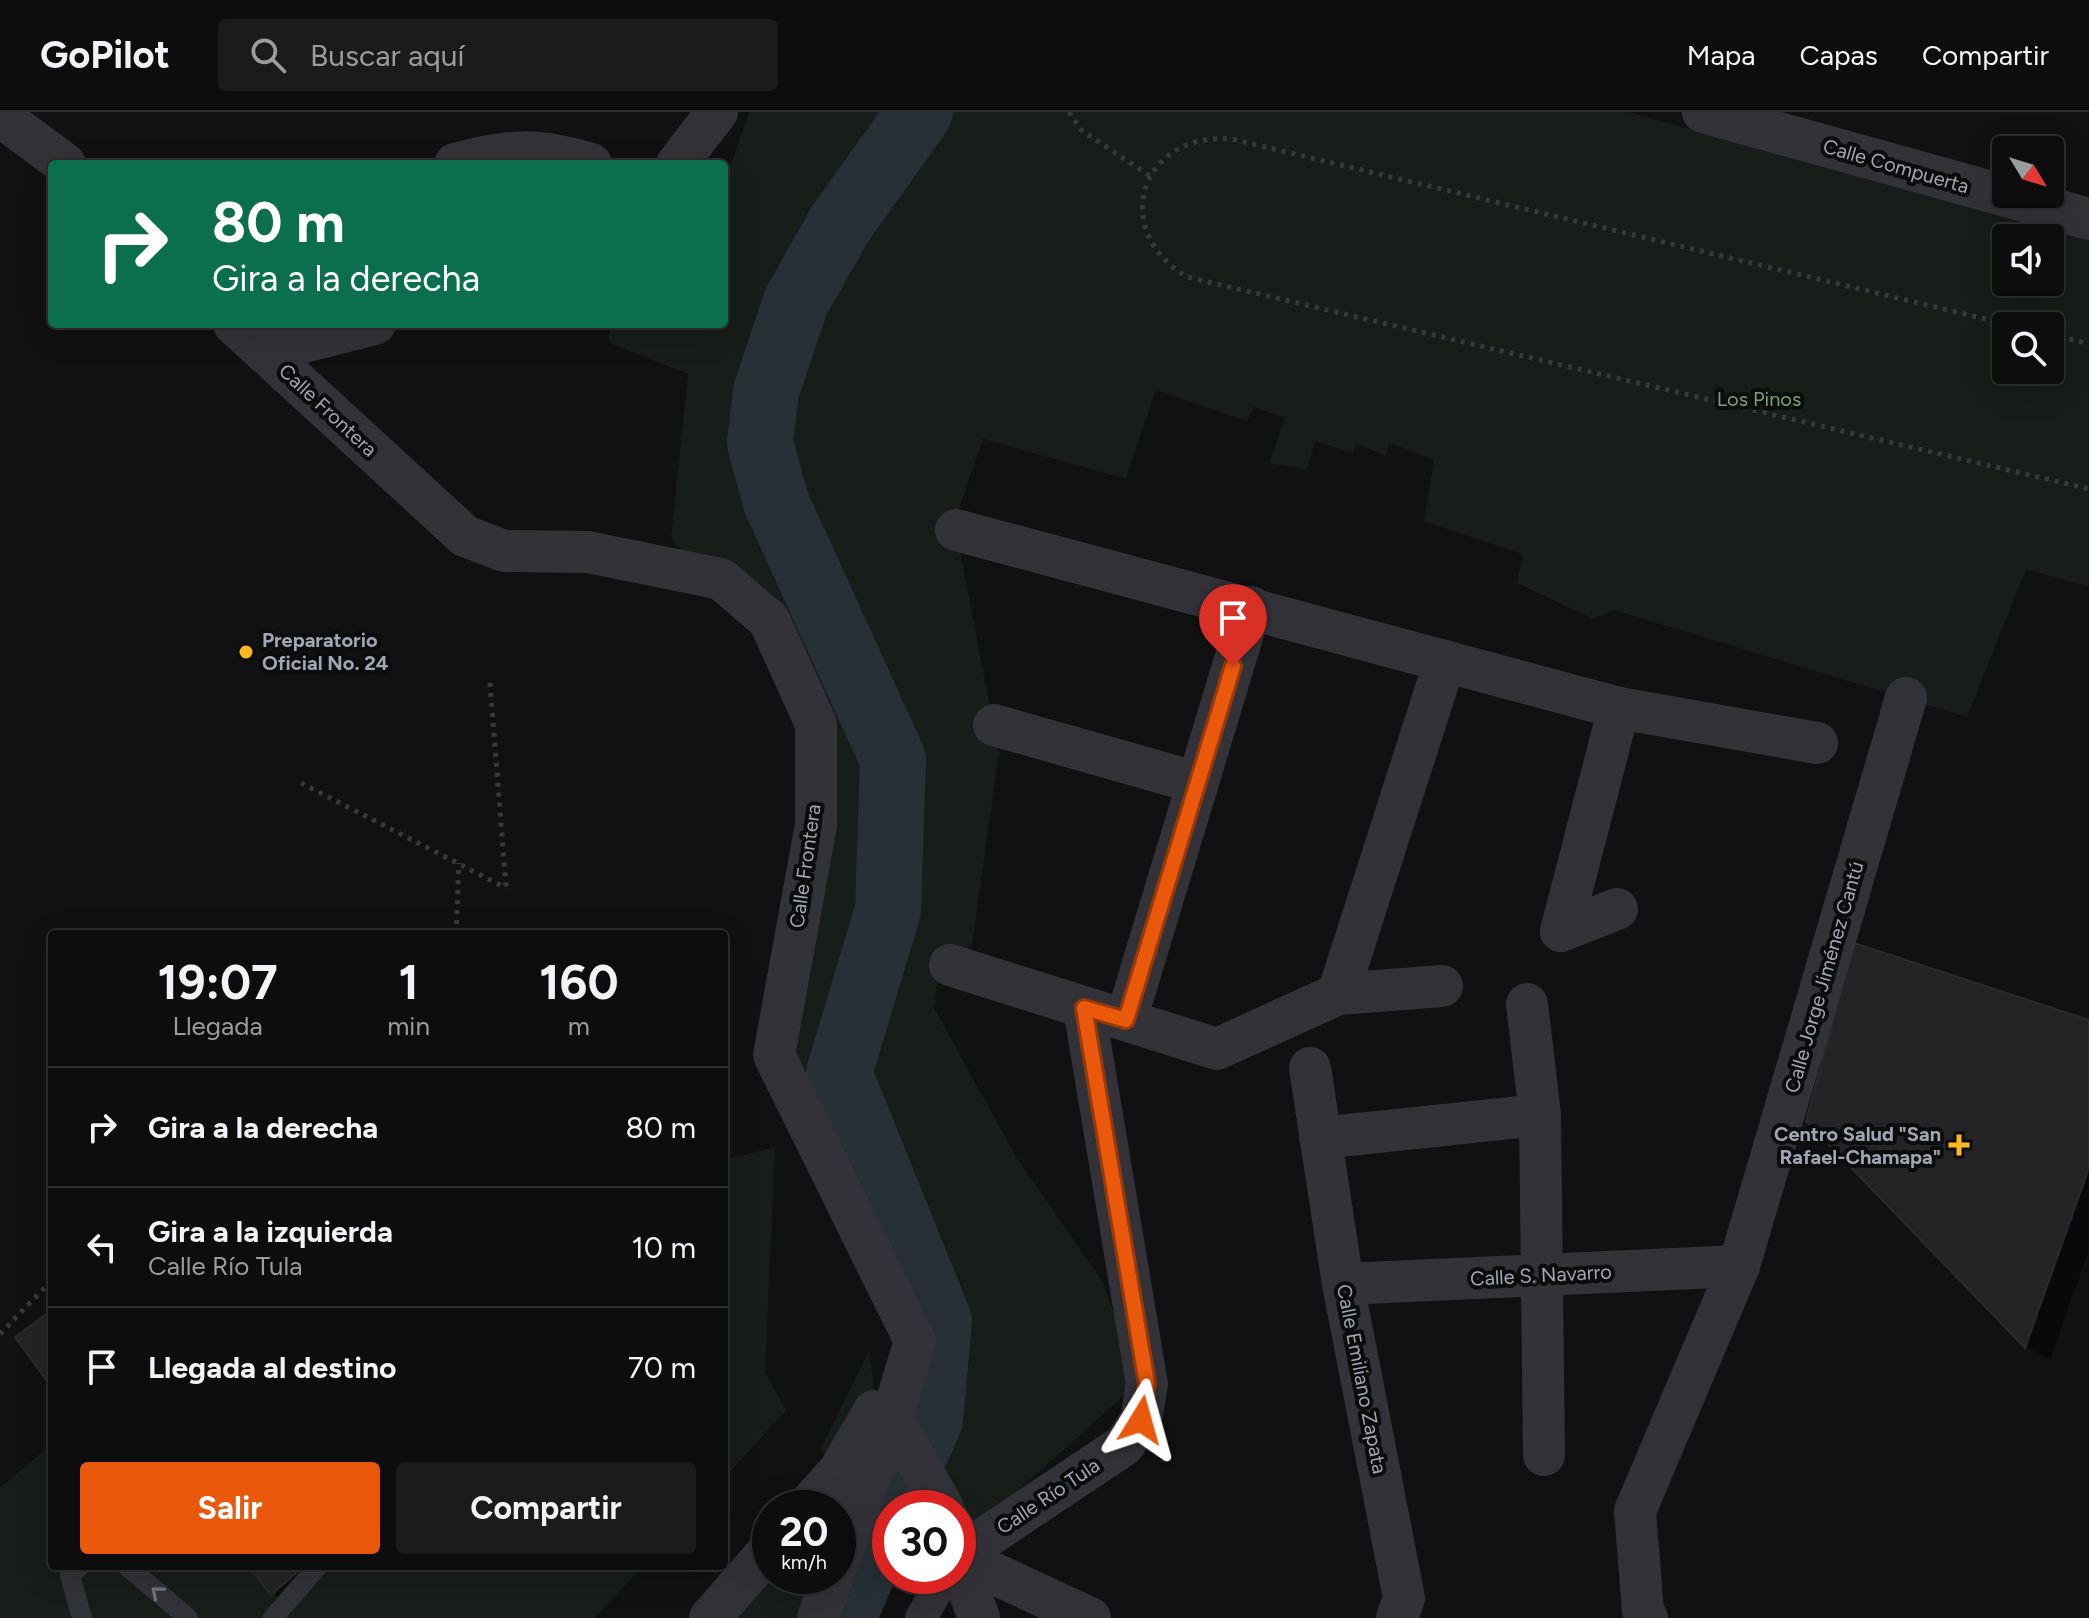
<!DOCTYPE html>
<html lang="es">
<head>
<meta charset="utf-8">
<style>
	:root { --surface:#0d0d0e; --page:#1b1b1c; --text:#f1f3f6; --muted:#9a9c9e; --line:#2d2d2e; --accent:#ea580c }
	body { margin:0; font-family:Figtree,sans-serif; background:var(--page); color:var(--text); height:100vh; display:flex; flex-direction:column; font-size:30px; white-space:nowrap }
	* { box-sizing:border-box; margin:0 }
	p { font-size:26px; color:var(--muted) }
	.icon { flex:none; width:44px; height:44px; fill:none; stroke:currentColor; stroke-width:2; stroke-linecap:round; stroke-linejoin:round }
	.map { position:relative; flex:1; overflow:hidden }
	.panel { position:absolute; left:48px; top:818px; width:680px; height:640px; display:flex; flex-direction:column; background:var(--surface); border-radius:8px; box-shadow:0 8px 32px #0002,0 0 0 2px var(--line) }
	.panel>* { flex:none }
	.banner { position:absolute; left:48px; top:48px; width:680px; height:168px; border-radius:8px; box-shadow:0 8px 32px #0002,0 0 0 2px var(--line); background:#0b6e4f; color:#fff; overflow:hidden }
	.needle { width:52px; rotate:128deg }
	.tools { position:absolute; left:1992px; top:24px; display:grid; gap:16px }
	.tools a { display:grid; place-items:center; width:72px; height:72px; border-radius:8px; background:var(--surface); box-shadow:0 8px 32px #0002,0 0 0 2px var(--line); font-size:40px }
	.speed { position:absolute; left:752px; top:1378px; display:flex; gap:16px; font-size:40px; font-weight:700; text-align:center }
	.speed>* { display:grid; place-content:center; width:104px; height:104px; border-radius:50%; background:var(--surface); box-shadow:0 8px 32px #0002,0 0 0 2px var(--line); line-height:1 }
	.speed small { font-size:20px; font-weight:400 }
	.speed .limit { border:12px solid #d22; background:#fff; color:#111 }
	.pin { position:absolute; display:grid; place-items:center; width:68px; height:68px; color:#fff; margin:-82px -34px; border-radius:50% 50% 50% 0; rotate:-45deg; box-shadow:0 0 8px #0007 }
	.pin .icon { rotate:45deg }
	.me { position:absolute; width:88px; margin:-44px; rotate:8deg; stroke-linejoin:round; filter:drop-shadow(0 0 6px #0008) }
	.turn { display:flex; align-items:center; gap:28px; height:168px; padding:0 32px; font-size:36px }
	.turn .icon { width:104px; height:104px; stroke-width:2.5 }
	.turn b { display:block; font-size:56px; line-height:68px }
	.eta { display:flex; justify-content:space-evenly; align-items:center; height:136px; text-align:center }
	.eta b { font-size:48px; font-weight:700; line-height:56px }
	.cta { display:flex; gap:16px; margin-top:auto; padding:16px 32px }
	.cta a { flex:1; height:92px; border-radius:8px; background:var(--accent); color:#fff; font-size:32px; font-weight:700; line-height:92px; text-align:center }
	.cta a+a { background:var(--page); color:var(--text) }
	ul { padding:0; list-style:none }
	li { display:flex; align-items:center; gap:24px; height:120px; padding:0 32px; border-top:2px solid var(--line) }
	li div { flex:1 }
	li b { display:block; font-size:30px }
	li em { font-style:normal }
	header { display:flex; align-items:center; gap:48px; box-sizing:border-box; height:112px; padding:0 40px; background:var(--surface); border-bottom:2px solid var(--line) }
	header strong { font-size:38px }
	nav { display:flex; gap:44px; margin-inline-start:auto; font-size:28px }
	.search { width:560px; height:72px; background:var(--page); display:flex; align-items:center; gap:20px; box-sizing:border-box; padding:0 28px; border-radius:8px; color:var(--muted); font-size:30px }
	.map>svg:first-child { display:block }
	.green { fill:#171d18; fill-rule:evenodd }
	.shadow { fill:#0007 }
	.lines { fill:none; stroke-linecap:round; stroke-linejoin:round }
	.river { stroke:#272f37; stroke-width:66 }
	.building { fill:#242427; stroke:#2b2b2f; stroke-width:2 }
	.path { stroke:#38393f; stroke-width:5; stroke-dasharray:4 6; stroke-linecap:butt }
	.service { stroke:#323238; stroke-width:20 }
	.pedestrian { stroke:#323238; stroke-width:32 }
	.minor { stroke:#323238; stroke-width:42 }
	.oneway { stroke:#6f727c }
	.route-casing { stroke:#983908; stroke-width:20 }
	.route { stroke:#ea580c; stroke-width:14 }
	.poi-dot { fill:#fdb81f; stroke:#0c0c0d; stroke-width:3 }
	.labels { text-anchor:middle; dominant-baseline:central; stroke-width:8; stroke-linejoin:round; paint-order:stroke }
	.street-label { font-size:20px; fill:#a1a6b4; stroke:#0c0c0d }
	.park-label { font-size:20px; fill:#77a17a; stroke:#0c0c0d }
	.poi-label { font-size:20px; font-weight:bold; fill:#a1a6b4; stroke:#0c0c0d; text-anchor:start }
</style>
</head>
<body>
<header>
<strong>GoPilot</strong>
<div class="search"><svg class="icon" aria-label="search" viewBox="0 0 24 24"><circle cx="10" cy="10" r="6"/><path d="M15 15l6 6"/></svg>Buscar aquí</div>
<nav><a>Mapa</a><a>Capas</a><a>Compartir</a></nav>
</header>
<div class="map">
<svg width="2089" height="1506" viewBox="0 0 2089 1506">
	<rect width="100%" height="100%" fill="#111112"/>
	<!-- green -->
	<g class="green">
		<path d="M749 0H1628L2089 124V475L2026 457 1967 605 1614 498 1593 507 1517 471 1523 442 1424 409 1434 348 1389 331 1386 344 1356 332 1353 341 1315 329 1307 358 1269 351 1285 306 1254 295 1247 309 1156 278 1126 367 983 327 957 403 956 418 999 641 972 833 938 864 934 896 1018 1048 1103 1170 1138 1271 975 1417 936 1339 910 1396H890V1456L873 1506H735L770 1464H838V1396H826L839 1359 821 1337 869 1239 880 1316 918 1202 793 937 837 617 671 426 688 262 608 230 611 212H724V59L731 52ZM2006 126H2050V170H2006ZM2006 214H2050V258H2006Z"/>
		<path d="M775 1035 765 1260 786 1299 724 1366V1048Z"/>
		<path d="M52 1332V1454H643L595 1506H0V1376Z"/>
	</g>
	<!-- shadow -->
	<g class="shadow">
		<path d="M2089 910V1137L2050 1248 2027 1235 1809 1009Z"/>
		<path d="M251 1454H322L326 1460 290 1492 273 1482Z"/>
	</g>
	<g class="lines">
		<!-- river -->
		<g class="river">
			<path d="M891 1396 930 1308 939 1209 839 961 888 798 893 647 776 390 760 331 766 279 796 190 840 112 920 0"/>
			<path d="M843 1506 890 1397"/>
		</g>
	</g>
	<!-- building -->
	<g class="building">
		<path d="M1854 831 2089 908V1056L2025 1236 1806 1009Z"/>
		<path d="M52 1198V1266L47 1269 15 1225Z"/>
		<path d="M248 1454H304L271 1483Z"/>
	</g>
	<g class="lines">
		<!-- path -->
		<g class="path">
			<path d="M1069 0 1081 18 1150 64"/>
			<path d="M2015 214 1232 27C1141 19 1108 118 1187 165L2089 377"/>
			<path d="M2050 222 2089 232"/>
			<path d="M490 571 506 775"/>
			<path d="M301 671 506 776"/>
			<path d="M456 822 459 751"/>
			<path d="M0 1222 52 1168"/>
		</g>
		<!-- service -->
		<g class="service">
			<path d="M80 1454 70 1463 82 1506"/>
			<path d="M127 1454 188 1506"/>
			<path d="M273 1506 318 1454"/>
		</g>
		<!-- pedestrian -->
		<path class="pedestrian" d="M921 1506 945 1464"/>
		<!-- minor -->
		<g class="minor">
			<path d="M1703 0 2089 107"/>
			<path d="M0 4 65 52"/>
			<path d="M455 52C509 37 537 36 591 52"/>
			<path d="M677 52 717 0"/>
			<path d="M234 212 465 424 504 439 588 440 721 467 769 508 816 612V713L774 943 915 1229 892 1305 838 1451"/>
			<path d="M265 240 375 212"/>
			<path d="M956 418 1619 596 1817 631"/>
			<path d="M994 613 1198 671"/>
			<path d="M1561 819 1619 596"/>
			<path d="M1561 819 1617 797"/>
			<path d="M950 853 1217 937 1338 882 1442 874"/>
			<path d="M1338 882 1445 549"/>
			<path d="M1527 892 1540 1003 1544 1343"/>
			<path d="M1126 908 1251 495"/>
			<path d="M1310 956 1343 1172 1404 1486 1397 1506"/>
			<path d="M1320 1026 1540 1003"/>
			<path d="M1343 1172 1739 1154"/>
			<path d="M892 1305 943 1396"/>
			<path d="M806 1396 839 1359 874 1299"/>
			<path d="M958 1444 1124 1333 1141 1308 1147 1272 1084 896"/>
			<path d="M958 1445 1090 1506"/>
			<path d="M958 1449 979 1506"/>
			<path d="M710 1506 770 1437"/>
			<path d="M818 1506 833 1464"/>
			<path d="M1647 1506 1643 1499 1635 1399 1739 1154 1906 586"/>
		</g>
	</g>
	<!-- one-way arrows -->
	<defs><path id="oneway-chevron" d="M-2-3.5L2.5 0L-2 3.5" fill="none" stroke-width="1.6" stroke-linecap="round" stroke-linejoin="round" transform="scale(2)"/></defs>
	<use class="oneway" href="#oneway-chevron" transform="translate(157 1480) rotate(-140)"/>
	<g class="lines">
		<defs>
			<path id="route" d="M1141 1308 1147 1272 1084 896 1126 908 1233 554"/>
		</defs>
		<!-- route casing -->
		<use href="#route" class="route-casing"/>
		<!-- route -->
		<use href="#route" class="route"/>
	</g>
	<!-- markers -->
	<g class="poi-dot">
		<circle cx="246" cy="540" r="8"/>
		<path d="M1955 1021h8v8h8v8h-8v8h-8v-8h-8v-8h8z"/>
	</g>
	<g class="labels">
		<!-- street labels -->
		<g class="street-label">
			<text transform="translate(1896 54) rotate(16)">Calle Compuerta</text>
			<text transform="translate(328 298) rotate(43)">Calle Frontera</text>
			<text transform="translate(805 754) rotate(-82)">Calle Frontera</text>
			<text transform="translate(1824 865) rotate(-74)">Calle Jorge Jiménez Cantú</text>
			<text transform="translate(1541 1163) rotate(-3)">Calle S. Navarro</text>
			<text transform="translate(1362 1267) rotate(79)">Calle Emiliano Zapata</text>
			<text transform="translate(1048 1384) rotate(-34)">Calle Río Tula</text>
		</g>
		<!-- park labels -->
		<g class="park-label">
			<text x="1759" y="287">Los Pinos</text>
		</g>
		<!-- poi labels -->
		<g class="poi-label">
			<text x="262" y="528">Preparatorio<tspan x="262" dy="23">Oficial No. 24</tspan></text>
			<text x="1941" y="1022" text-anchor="end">Centro Salud "San<tspan x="1941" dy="23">Rafael-Chamapa"</tspan></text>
		</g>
	</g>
</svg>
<div class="tools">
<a><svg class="needle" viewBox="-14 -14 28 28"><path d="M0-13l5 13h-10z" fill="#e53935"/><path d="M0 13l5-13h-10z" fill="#9a9c9e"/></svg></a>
<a><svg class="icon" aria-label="sound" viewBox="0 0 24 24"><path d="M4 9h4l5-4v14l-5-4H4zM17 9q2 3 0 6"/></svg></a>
<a><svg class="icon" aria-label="search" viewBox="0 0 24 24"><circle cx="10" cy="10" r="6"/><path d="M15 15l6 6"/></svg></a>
</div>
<div class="speed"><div>20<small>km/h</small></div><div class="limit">30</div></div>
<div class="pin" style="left:1233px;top:554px;background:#d93025"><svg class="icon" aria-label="arrive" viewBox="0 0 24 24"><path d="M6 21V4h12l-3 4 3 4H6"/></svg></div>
<svg class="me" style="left:1141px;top:1308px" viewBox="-20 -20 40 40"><path d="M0-17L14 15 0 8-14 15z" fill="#ea580c" stroke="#fff" stroke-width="4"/></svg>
<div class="banner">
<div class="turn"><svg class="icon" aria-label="right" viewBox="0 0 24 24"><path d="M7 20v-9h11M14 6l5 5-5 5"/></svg><div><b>80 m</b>Gira a la derecha</div></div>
</div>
<section class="panel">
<div class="eta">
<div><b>19:07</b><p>Llegada</p></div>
<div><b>1</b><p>min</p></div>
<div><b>160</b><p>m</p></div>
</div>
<ul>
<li><svg class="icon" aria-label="right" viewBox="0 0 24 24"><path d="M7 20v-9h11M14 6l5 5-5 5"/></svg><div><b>Gira a la derecha</b></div><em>80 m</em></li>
<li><svg class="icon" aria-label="left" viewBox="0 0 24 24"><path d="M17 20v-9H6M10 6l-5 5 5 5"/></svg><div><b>Gira a la izquierda</b><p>Calle Río Tula</p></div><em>10 m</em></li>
<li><svg class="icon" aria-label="arrive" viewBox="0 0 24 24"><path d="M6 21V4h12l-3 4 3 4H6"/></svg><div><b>Llegada al destino</b></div><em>70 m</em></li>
</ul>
<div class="cta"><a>Salir</a><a>Compartir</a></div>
</section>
</div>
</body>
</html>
